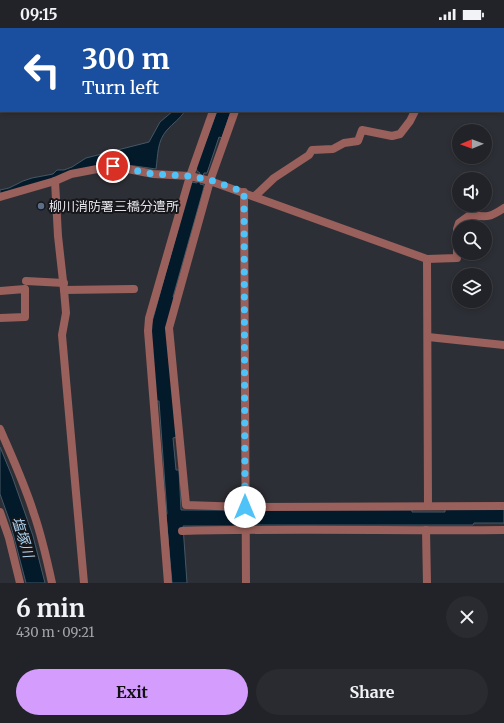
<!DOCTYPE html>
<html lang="en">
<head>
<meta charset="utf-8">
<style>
	:root { --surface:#222328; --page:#2a2b30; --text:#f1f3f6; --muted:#a2a4a8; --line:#3f4045; --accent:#d39cfd }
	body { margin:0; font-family:Merriweather,"Noto Sans JP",serif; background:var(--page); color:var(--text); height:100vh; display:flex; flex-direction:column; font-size:15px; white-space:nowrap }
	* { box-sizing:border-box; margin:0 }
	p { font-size:13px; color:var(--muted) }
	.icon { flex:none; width:22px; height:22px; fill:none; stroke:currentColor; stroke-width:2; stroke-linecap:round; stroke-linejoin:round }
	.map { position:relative; height:555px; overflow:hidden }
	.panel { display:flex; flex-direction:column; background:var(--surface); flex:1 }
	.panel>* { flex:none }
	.hud { position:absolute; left:0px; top:0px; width:504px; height:84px; box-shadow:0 2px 6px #0003,0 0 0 1px var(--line); background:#1a4fa0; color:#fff; overflow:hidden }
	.needle { width:26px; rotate:269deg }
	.controls { position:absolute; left:452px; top:96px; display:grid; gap:8px }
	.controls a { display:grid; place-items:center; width:40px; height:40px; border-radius:50%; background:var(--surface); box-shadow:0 2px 6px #0003,0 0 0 1px var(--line); font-size:20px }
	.pin { position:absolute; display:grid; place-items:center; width:34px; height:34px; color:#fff; margin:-17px; border:2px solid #fff; border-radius:50%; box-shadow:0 1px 4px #0007 }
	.me { position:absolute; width:44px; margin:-22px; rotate:0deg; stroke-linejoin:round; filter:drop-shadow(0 0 3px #0008) }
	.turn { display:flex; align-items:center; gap:14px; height:84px; padding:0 16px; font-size:18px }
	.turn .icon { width:52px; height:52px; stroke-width:2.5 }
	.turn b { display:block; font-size:28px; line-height:34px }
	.round { display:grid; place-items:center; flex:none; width:42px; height:42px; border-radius:21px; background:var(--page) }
	.head { display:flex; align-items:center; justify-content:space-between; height:68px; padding:0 16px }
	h1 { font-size:24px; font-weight:700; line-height:30px }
	.primary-button { display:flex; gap:8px; margin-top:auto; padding:8px 16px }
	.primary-button a { flex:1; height:46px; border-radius:24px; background:var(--accent); color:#111; font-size:16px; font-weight:700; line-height:46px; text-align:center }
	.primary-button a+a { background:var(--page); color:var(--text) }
	.status { display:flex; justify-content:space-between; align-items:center; height:28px; padding:0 20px; background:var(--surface); direction:ltr }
	.status svg { height:11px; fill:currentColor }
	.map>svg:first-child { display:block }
	.water { fill:#031a2b; stroke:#465764 }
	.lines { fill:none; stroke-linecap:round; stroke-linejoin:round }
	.minor { stroke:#9a605b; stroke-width:8 }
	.tertiary { stroke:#9a605b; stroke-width:8 }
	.route { stroke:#4fc3f7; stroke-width:7; stroke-dasharray:0 12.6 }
	.service-dot { fill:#5c6f8a; stroke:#17171b; stroke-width:1.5 }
	.labels { text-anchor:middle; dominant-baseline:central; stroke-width:4; stroke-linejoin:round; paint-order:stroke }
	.poi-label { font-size:13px; fill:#e3e4e8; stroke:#17171b; text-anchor:start }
	.water-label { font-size:14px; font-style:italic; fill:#add2ef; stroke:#17171b }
</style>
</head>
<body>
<div class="status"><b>09:15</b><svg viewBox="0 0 49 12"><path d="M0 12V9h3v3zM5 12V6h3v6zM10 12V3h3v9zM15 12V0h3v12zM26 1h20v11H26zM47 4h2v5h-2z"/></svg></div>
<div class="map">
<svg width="504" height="555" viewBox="0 0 504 555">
	<rect width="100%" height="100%" fill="#2d2f36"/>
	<!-- water -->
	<g class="water">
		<path d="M173 83H185C180 91 173 95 167 102 157 113 158 127 156 141L113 135 0 166V162L9 160 23 153 32 150 53 146 57 142H64L72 139 86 130 149 114 160 94Z"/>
		<path d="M217 83H231L222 110 219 109 207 145H204L200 156 204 157V159L173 269 175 270 167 299 177 409 173 410 176 442H179L181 482H234V484H241L242 488H251V484H258V482H412V484H445V481H504V495H474L473 497H251V492H239V497H235L234 498H183L187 555H172L166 487 167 486 159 373H156L150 302 152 294 191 154 197 155 200 145 197 143 196 139Z"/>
		<path d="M0 419 12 448 33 508 45 555H26L10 494 0 466Z"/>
	</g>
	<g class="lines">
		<!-- minor -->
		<g class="minor">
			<path d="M242 1 243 0"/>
			<path d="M265 1V0"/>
			<path d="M415 1 416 0"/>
			<path d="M503 39H504"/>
			<path d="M0 46H1"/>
			<path d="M503 65H504"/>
			<path d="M235 83 210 153 169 300 186 477 245 479 504 478"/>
			<path d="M55 153 58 208 64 262 66 285 62 307 84 555"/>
			<path d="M244 164 246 555"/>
			<path d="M255 168 274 150 309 127 312 122 333 121 344 115 358 113 362 102 392 108 400 106 410 93 415 83"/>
			<path d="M0 169 55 153 71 146 113 138 153 146 190 148 210 153 427 231 428 478"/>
			<path d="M427 231 457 230V201L459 195 470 187C487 189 489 190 504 180"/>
			<path d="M26 253 64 255"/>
			<path d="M64 262 134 261"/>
			<path d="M0 263 25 261V289L0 290"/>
			<path d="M428 309 504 317"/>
			<path d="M0 401C12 429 25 457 34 486 42 509 47 532 52 555"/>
			<path d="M0 484 9 510 20 555"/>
			<path d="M426 502 427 555"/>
			<path d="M182 503C289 500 397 503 504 502"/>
			<path d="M168 555 148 303 149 290 190 148 213 83"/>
		</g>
		<!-- tertiary -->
		<g class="tertiary">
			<path d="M431 0 435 1"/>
			<path d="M503 6H504"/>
		</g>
	</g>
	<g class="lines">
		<!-- route -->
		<path class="route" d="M113 138 153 146 190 148 210 152 244 164 245 479"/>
	</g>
	<!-- markers -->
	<circle class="service-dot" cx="41" cy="178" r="4"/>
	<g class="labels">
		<!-- poi labels -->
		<g class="poi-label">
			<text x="49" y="178">柳川消防署三橋分遣所</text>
		</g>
		<!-- water labels -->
		<g class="water-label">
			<text transform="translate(23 509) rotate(73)">塩塚川</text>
		</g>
	</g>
</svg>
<div class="controls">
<a><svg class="needle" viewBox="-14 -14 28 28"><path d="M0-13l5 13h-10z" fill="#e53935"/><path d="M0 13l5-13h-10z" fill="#a2a4a8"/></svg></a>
<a><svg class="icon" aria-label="sound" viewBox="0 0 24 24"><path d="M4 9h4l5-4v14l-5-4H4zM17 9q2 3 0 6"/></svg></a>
<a><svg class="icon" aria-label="search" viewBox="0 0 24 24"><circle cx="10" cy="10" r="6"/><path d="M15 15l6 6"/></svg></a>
<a><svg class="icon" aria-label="layers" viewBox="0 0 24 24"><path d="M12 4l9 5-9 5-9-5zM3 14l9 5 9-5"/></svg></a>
</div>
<div class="pin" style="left:113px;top:138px;background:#d93025"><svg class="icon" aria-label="arrive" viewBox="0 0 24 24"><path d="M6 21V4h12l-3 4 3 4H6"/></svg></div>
<svg class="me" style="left:245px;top:479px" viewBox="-20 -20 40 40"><circle r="19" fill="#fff"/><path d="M0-13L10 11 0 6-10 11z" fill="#4fc3f7"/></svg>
<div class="hud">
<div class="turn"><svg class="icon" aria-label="left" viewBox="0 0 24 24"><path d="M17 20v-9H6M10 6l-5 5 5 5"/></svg><div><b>300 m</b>Turn left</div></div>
</div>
</div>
<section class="panel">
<div class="head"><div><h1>6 min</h1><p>430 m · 09:21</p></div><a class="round"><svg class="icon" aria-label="close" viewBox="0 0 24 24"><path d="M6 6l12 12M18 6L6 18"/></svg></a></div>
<div class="primary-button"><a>Exit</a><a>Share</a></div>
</section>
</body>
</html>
